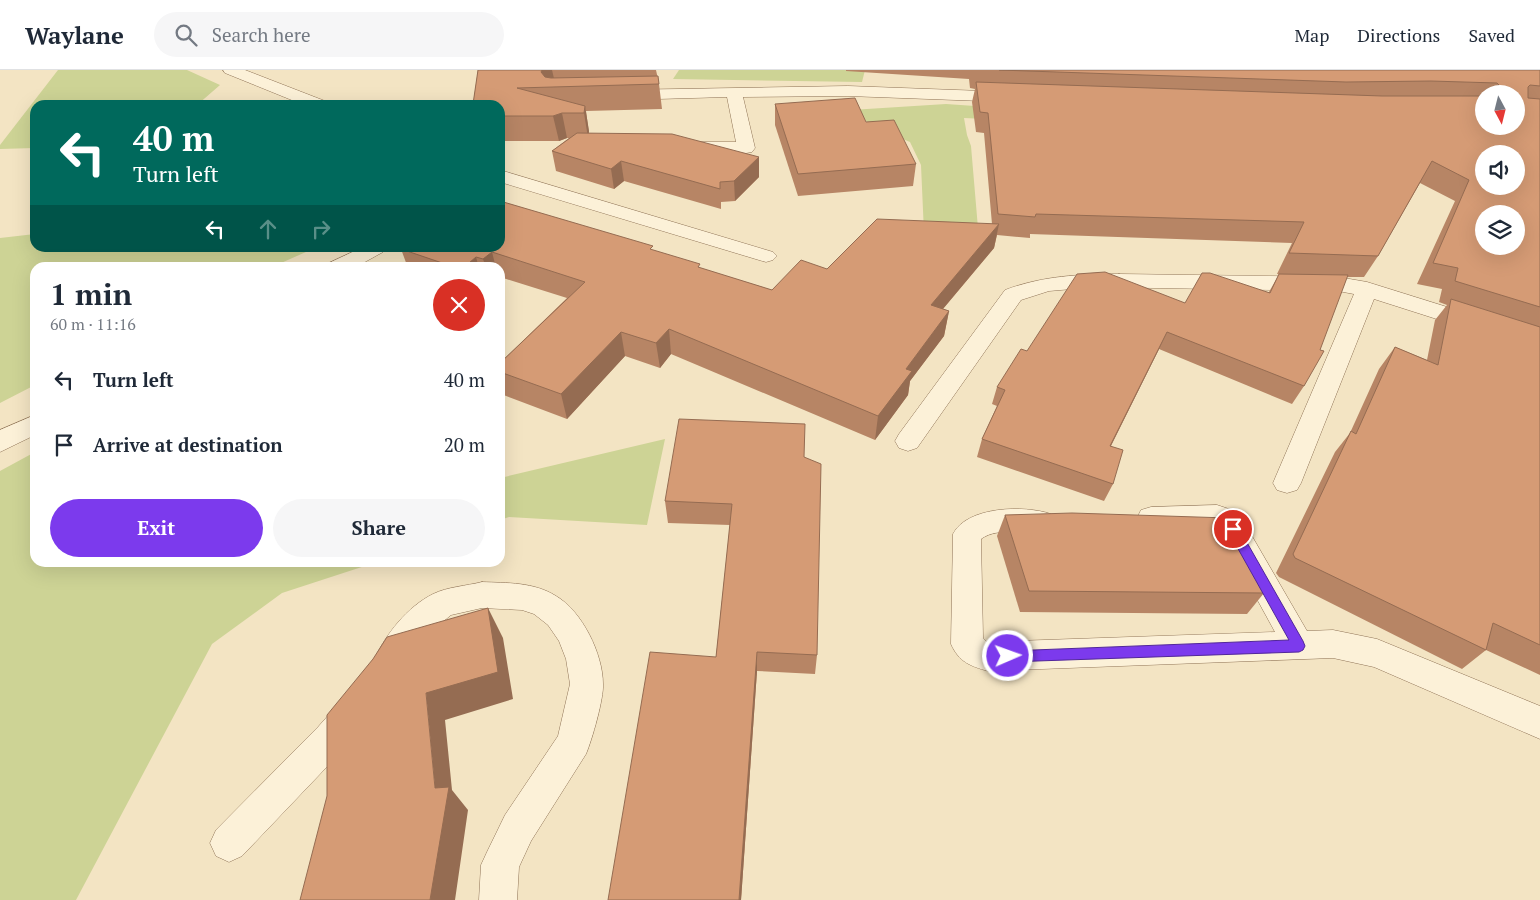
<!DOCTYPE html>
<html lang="en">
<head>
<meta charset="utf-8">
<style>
	:root { --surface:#fff; --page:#f6f6f7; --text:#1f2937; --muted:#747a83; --line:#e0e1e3; --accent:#7c3aed }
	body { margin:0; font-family:"PT Serif",serif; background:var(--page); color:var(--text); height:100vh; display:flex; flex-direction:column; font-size:19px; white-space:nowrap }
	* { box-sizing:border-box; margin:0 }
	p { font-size:16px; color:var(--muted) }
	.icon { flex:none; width:28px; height:28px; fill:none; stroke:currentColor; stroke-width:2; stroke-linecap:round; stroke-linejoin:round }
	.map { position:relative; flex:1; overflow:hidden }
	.sheet { position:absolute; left:30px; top:192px; width:475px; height:305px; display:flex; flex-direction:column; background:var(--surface); border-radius:15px; box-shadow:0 5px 20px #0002 }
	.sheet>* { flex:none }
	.top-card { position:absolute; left:30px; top:30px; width:475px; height:152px; border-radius:15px; box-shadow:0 5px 20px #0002; background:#00695c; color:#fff; overflow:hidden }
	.needle { width:32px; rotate:173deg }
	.fabs { position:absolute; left:1475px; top:15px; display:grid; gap:10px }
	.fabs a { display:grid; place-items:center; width:50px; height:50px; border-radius:50%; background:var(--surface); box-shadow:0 5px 20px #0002; font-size:25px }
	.pin { position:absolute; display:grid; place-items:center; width:42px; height:42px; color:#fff; margin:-21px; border:2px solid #fff; border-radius:50%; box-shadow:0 1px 5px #0007 }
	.me { position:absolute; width:55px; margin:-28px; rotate:88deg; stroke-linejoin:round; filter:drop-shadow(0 0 4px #0008) }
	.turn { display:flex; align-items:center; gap:18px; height:105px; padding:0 20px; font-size:22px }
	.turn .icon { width:65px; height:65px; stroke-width:2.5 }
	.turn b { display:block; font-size:35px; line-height:42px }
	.lanes { display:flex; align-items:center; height:48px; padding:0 20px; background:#0003; justify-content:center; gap:25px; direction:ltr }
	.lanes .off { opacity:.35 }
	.round { display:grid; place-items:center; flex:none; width:52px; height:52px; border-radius:26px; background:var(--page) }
	.overview { display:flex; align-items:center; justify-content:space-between; height:85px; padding:0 20px }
	h1 { font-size:30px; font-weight:800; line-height:38px }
	.cta { display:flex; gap:10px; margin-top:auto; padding:10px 20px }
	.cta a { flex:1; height:58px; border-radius:30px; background:var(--accent); color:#fff; font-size:20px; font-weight:800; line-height:58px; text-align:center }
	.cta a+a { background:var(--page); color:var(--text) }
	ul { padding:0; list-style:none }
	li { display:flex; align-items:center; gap:15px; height:65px; padding:0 20px }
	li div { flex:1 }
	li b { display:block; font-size:19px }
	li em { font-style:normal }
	header { display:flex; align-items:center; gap:30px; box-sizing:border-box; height:70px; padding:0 25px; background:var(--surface); border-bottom:1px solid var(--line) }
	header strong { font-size:24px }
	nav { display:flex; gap:28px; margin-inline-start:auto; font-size:18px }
	.search { width:350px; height:45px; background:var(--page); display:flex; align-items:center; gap:12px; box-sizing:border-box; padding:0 18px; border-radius:28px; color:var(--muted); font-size:19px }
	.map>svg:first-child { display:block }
	.green { fill:#cdd395 }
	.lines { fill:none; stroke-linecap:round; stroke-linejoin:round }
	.minor-casing { stroke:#907457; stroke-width:1 }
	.minor { fill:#fcf1d8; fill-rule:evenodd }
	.wall { fill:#b78565; fill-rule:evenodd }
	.shaded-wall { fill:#956c52 }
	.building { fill:#d59b75; stroke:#956c52; fill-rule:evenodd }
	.route { fill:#7c3aed; stroke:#51269a }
</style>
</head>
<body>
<header>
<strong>Waylane</strong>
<div class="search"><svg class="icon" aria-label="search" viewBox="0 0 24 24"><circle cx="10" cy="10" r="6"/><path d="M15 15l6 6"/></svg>Search here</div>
<nav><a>Map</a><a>Directions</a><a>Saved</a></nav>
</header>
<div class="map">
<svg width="1540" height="830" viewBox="0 0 1540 830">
	<rect width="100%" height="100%" fill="#f3e4c3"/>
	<!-- green -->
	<g class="green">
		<path d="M58 0H187L220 15 197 35H35V78L0 79V75Z"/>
		<path d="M679 0H865L862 12 673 9Z"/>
		<path d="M946 34 1046 41 1049 52 964 48 967 65 971 76 979 170 924 163 921 95 910 72 876 58 851 40Z"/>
		<path d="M35 164V178H315L272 197 35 198V315L0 333V168Z"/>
		<path d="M665 369 647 455 509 447 500 450V408Z"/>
		<path d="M35 382V492L374 493 282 523 212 574 76 830H0V401Z"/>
	</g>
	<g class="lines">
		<defs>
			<g id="minor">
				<path d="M223 0H245L325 31 327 35H304L225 3Z"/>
				<path d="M848 16 1010 22 1016 23 1018 27 1016 31 1010 32 848 26 743 27 755 78 752 82 746 83 688 82 682 81 679 77 682 73 688 72H736L727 27 623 30 617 29 615 25 617 21 623 20Z"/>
				<path d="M500 100 773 182 777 186 773 190 766 192 759 190 500 112Z"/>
				<path d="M361 178H386L383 182 354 198H327L329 193Z"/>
				<path d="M1119 204 1338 207 1367 212 1540 266V282L1374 229 1301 413 1297 420 1287 423 1277 420 1273 413 1354 224 1338 221 1095 217 1049 221 1021 230 917 378 908 381 899 378 895 371 899 364 1005 220C1042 206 1080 204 1119 204Z"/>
				<path d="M35 345V365L0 382V360Z"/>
				<path d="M1217 435 1238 442 1307 561 1333 560 1377 569 1540 636V669L1374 597 1333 588 988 601C970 596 959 592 951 574L953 464C967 436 1025 435 1051 444L1055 452 1051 460C1030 467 1000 455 981 469L983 568 987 572 1275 562 1218 458 1151 459 1141 456 1137 448 1141 440 1151 437Z"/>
				<path d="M482 512C507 513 534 512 556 526 582 541 603 584 603 614 604 628 592 670 586 684L531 771 519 797 517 830H479L481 795 487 782 505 745 558 666 570 614 566 589 559 571 548 555 534 544 522 540 482 538 451 545 429 563 412 582 401 600 390 605 379 600 374 590C386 564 407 537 433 524 447 517 466 516 482 512Z"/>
				<path d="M352 627 364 632 369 643 364 654 342 681 242 786 229 792 216 786 210 773 216 760 318 657 340 632Z"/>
			</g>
		</defs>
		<!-- minor casing -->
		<use href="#minor" class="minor-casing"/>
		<!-- minor -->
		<use href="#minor" class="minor"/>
	</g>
	<!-- wall -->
	<g class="wall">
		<path d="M478 0H656L659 14 662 39 586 41 589 63 759 87V107L735 131 721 132V139L624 111 614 119 556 101 552 81 569 68H567L559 71H500V35H473Z"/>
		<path d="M846 0H1540V605L1486 580 1462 599 1279 507 1276 503 1335 382 1350 363 1379 299 1395 277 1427 290 1435 250 1447 235 1439 232 1442 219 1417 214 1455 131 1420 113 1378 186 1364 207H1347L1304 316 1292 334 1159 279 1111 376 1113 414 1104 431 977 387 982 369 997 336 992 334 997 317 1027 281 1185 233 1269 222 1279 204H1277L1292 173 1030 164V168L997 165 994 178 943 239 949 241 944 266 910 311 908 325 875 370 671 284 660 298 625 286 567 349 501 324 500 321V293L567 228 500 207V198H408L401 179 653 180 700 198 772 220 827 199 992 154 984 63 976 62 972 32 975 19 970 18 969 9 846 1ZM1484 24H1516L1484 56Z"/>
		<path d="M775 34 866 52 916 94 913 116 798 126 775 55Z"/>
		<path d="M804 387 817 585 815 604 757 601 741 830H608L716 587 730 455 668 453 665 431Z"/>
		<path d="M1005 445 1264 523 1247 544 1020 542 997 466Z"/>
	</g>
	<!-- shaded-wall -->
	<g class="shaded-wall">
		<path d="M542 0H552L556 17H544L541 2Z"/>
		<path d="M585 36 589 61 588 68 584 43Z"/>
		<path d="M562 43 567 68 559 71 553 46Z"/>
		<path d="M759 87V107L735 131 734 111Z"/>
		<path d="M621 91 624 111 614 119 611 99Z"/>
		<path d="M999 154 994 178 926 259 931 235Z"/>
		<path d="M492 182 496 198H486L483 189Z"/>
		<path d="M476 187 479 198H463Z"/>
		<path d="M949 241 944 266 910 311 908 325 875 370 878 346 906 299Z"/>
		<path d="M669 259 671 284 660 298 656 273Z"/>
		<path d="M621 262 625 286 567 349 561 324Z"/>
		<path d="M1167 262 1159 279 1102 393 1110 376Z"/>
		<path d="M488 538 503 568 513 629 445 650 452 720 468 740 455 830H430L435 718 426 623Z"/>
		<path d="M757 582V601L741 830H739Z"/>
	</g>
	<!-- building -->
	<g class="building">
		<path d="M478 0H542L541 2 545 7 551 8 658 6 659 14 517 18 585 36 584 43H562L553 46H500V35H478L479 34H473Z"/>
		<path d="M999 0H1540V16L1530 15 1528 17V28L1540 29V237L1455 211 1458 198 1433 193 1469 110 1432 91 1378 186 1289 183 1304 152 1036 144 1035 147 998 144 988 43 980 42 976 12 1382 26H1484V56H1516V24H1499V15L1497 13 1431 11 1346 12ZM1484 84H1516V116H1484ZM1484 144H1516V176H1484Z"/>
		<path d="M855 28 866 52 894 50 916 94 798 104 775 34Z"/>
		<path d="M577 63 672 64 759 87 734 111 720 112V119L621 91 611 99 552 81Z"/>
		<path d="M500 131 653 176 650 179 700 194 698 197 772 220 801 190 827 199 877 149 999 154 931 235 949 241 906 299 912 301 878 346 669 259 656 273 621 262 561 324 500 302V293L585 212 492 182 483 189 476 187 463 198H457L401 179 403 178H500Z"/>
		<path d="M1105 202 1185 233 1202 203H1210L1270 223 1279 204 1348 205 1320 280 1324 281 1304 316 1167 262 1110 376 1123 380 1113 414 982 369 1005 320 997 317 1021 279 1027 281 1077 204Z"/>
		<path d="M1451 229 1540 257V575L1493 553 1486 580 1295 488 1293 484 1351 361 1356 364 1395 277 1438 295Z"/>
		<path d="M679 349 805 354 804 387 821 394 817 585 757 582 739 830H608L650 582 716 587 732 434 665 431Z"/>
		<path d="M1072 443 1228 448 1234 454 1264 523 1029 521 1005 445Z"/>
		<path d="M488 538 498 602 426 623 435 718 449 717 430 830H300L327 726V645L373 589 387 567Z"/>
	</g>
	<!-- route -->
	<path class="route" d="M1233 454 1237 455 1303 571 1305 576 1303 580 1299 582 1008 592 1003 591 1001 586 1003 582 1008 581 1289 570 1227 459 1229 455Z"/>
</svg>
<div class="fabs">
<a><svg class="needle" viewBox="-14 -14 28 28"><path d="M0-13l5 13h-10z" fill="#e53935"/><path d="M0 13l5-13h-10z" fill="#747a83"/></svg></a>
<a><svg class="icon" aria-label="sound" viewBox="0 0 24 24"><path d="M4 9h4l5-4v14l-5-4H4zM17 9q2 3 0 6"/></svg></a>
<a><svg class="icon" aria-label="layers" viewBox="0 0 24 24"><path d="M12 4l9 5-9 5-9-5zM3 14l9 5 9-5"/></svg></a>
</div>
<div class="pin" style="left:1233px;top:459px;background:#d93025"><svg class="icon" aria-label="arrive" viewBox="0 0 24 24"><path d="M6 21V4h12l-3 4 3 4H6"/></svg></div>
<svg class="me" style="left:1008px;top:586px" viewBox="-20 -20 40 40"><circle r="17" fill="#7c3aed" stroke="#fff" stroke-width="3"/><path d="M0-11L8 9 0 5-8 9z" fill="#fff"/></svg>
<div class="top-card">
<div class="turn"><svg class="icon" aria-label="left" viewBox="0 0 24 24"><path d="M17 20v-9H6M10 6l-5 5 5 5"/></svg><div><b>40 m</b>Turn left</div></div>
<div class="lanes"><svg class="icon" aria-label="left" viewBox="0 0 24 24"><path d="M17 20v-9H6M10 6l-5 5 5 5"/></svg><svg class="icon off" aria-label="ahead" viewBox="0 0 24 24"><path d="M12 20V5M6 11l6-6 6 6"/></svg><svg class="icon off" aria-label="right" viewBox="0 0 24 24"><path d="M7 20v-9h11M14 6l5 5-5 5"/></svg></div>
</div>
<section class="sheet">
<div class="overview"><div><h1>1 min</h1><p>60 m · 11:16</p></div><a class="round" style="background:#d93025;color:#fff"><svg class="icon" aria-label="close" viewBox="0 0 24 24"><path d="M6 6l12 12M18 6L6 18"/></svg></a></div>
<ul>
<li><svg class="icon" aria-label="left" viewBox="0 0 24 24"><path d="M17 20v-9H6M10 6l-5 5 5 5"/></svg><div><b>Turn left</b></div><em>40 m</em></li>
<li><svg class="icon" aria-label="arrive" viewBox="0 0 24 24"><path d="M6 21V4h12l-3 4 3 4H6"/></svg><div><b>Arrive at destination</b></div><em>20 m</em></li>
</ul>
<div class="cta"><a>Exit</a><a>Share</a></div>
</section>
</div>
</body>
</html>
